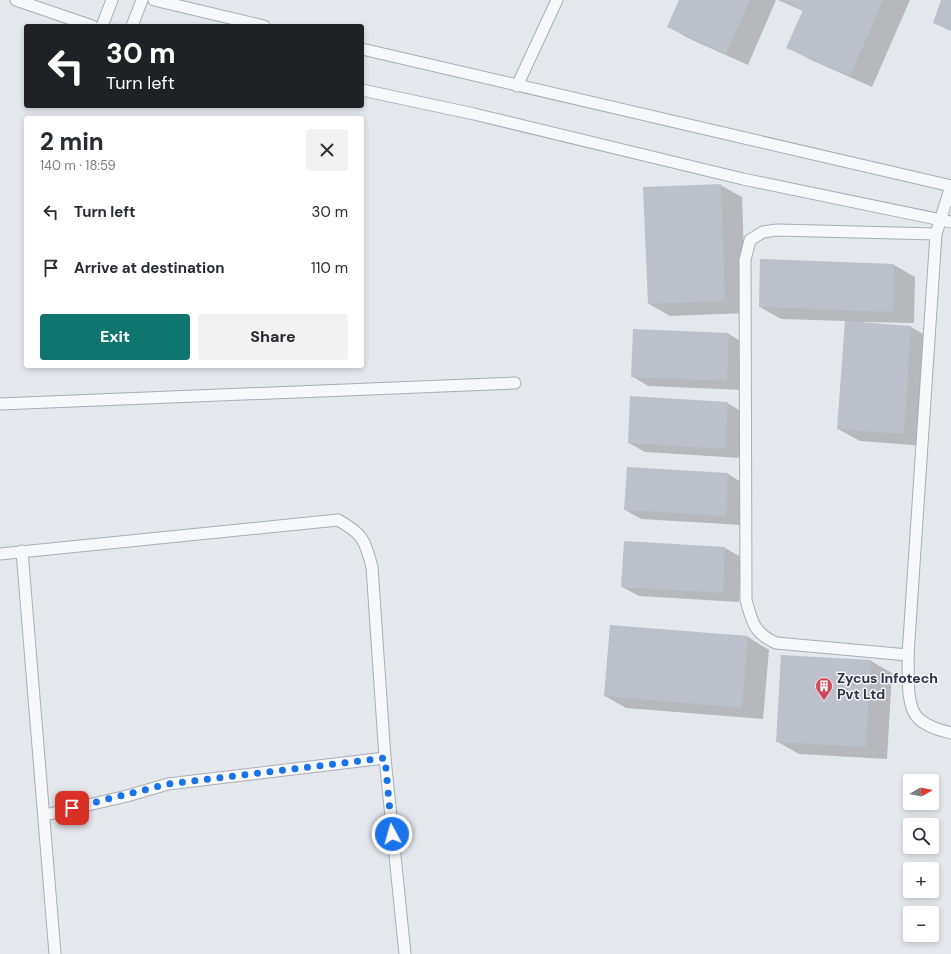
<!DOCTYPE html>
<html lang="en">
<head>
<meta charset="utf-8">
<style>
	:root { --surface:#fff; --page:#f2f2f3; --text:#2b2b33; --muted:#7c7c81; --accent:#0f766e }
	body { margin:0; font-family:"DM Sans",sans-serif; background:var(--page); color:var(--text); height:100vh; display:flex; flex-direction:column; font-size:15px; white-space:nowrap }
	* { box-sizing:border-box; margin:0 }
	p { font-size:13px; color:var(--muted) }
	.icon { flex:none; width:22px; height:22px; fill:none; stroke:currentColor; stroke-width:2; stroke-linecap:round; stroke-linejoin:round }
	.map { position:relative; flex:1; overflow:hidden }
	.drawer { position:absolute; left:24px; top:116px; width:340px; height:252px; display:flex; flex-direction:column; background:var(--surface); border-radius:4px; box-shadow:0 2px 6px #0003 }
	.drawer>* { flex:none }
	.hud { position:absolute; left:24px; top:24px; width:340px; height:84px; border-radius:4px; box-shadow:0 2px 6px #0003; background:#202124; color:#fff; overflow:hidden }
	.needle { width:26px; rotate:81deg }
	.fabs { position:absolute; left:903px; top:774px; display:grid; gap:8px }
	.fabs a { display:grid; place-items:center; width:36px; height:36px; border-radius:4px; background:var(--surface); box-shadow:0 2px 6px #0003; font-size:20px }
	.pin { position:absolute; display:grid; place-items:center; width:34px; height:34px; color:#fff; margin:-17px; border-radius:8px; box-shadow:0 2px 6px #0006 }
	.me { position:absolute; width:44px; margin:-22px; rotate:354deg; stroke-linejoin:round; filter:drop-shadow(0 0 3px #0008) }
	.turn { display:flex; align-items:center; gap:14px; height:84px; padding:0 16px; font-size:18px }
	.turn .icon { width:52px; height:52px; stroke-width:2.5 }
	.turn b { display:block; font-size:28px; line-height:34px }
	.round { display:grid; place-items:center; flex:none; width:42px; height:42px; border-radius:4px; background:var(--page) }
	.headline { display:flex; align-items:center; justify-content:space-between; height:68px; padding:0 16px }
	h1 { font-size:24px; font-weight:800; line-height:30px }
	.primary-button { display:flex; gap:8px; margin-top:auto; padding:8px 16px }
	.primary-button a { flex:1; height:46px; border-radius:4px; background:var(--accent); color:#fff; font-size:16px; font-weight:800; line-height:46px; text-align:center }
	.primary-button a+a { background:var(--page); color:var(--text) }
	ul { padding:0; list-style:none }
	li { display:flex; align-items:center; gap:12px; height:56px; padding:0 16px }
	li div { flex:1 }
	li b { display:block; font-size:15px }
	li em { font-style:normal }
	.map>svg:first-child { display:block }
	.shadow { fill:#0003 }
	.building { fill:#bbc0ca }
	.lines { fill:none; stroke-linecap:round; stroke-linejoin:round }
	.lane-casing { stroke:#a9aeb7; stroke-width:13 }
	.lane { stroke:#f7f8fa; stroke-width:11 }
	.route { stroke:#1a73e8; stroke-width:7; stroke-dasharray:0 12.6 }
	.labels { text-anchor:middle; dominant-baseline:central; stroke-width:3; stroke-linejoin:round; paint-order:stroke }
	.poi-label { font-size:14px; font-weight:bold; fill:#2b3445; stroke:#f4f6f9; text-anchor:start }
</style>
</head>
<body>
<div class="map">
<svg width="951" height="954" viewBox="0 0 951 954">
	<rect width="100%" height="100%" fill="#e4e7ec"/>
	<!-- shadow -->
	<g class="shadow">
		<path d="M680 0H776L748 65 690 39 669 27Z"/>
		<path d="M778 0H910L872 87 809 59 788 47 803 11Z"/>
		<path d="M720 185 742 197 746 313 670 316 649 304Z"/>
		<path d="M761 260 894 265 915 277 914 323 862 322V323L911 327 932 339 925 446 860 441 838 429 846 321 781 319 760 307Z"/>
		<path d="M634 330 729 334 745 344 743 390 648 386 632 376Z"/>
		<path d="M727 403 743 412 741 458 645 452 629 443Z"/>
		<path d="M728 474 744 484 742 525 641 519 625 510Z"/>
		<path d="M625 542 725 548 741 557 739 602 639 596 622 587Z"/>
		<path d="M748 637 769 650 763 719 626 708 605 696Z"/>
		<path d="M871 661 892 673 887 759 799 754 778 742Z"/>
	</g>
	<!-- building -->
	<g class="building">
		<path d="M679 0H750L726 54 667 27Z"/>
		<path d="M782 0H883L850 76 786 48 803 10Z"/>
		<path d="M941 0H951V31L933 23Z"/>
		<path d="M721 184 725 301 648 304 643 187Z"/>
		<path d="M760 259 894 264 893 312 759 307Z"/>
		<path d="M845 321 911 326 904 434 837 429Z"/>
		<path d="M633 329 729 333 727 381 631 377Z"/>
		<path d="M630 396 728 402 725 449 628 443Z"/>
		<path d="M627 467 728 473 726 516 624 510Z"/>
		<path d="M624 541 725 547 723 593 621 587Z"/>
		<path d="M610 625 748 636 742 708 604 696Z"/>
		<path d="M781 655 871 660 866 747 776 742Z"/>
	</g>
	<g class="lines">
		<defs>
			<g id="lane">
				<path d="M16 0 92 26"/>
				<path d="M154 0 264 26"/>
				<path d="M102 26 112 0"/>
				<path d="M132 26 142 0"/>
				<path d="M362 49 951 186"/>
				<path d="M517 86 557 0"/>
				<path d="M362 90 474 114 743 179 951 222"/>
				<path d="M951 186 936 234 908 655C909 673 905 707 919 719 928 727 940 730 951 733"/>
				<path d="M0 404 515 383"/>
				<path d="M22 551 55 954"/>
				<path d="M0 554 338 520C363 534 365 540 372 567L385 758 405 954"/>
				<path d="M908 655 776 643C754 633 752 622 746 600L745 260 750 240 763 232 777 230 936 234"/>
				<path d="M45 815 127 796 168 784 385 758"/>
			</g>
		</defs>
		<!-- lane casing -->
		<use href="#lane" class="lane-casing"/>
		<!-- lane -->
		<use href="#lane" class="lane"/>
	</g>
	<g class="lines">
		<!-- route -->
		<path class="route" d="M72 808 168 784 385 758 392 834"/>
	</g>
	<!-- icons -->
	<defs>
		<symbol id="building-pin" viewBox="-11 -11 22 30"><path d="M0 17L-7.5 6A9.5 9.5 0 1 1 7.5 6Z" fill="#d1495b" stroke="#f4f6f9"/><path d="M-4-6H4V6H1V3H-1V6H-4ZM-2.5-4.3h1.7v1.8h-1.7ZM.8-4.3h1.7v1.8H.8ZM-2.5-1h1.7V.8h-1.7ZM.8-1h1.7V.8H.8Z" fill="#fff"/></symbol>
	</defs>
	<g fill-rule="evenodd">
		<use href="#building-pin" x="814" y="676" width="20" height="27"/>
	</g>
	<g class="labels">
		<!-- poi labels -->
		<g class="poi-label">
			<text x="837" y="678">Zycus Infotech<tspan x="837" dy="16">Pvt Ltd</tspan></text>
		</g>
	</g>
</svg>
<div class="fabs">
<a><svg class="needle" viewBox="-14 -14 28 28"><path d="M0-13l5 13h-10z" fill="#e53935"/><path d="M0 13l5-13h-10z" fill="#7c7c81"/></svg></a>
<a><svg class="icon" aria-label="search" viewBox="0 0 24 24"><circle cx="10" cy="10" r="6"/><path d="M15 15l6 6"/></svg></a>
<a>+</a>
<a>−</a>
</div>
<div class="pin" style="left:72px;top:808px;background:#d93025"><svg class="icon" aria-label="arrive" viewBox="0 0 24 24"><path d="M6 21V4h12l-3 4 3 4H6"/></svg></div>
<svg class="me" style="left:392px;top:834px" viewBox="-20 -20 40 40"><circle r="17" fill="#1a73e8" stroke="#fff" stroke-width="3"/><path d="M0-11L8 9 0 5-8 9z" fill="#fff"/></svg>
<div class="hud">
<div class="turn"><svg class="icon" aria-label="left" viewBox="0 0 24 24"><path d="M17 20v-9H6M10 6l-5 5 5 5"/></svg><div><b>30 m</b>Turn left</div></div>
</div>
<section class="drawer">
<div class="headline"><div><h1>2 min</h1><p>140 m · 18:59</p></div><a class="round"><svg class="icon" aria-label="close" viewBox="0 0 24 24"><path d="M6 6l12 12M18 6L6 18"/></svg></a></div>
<ul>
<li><svg class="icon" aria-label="left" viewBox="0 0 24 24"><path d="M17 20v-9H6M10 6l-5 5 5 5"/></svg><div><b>Turn left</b></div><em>30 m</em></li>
<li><svg class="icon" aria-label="arrive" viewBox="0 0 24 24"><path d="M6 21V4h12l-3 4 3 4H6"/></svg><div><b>Arrive at destination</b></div><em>110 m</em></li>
</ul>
<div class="primary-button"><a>Exit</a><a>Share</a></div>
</section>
</div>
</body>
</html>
